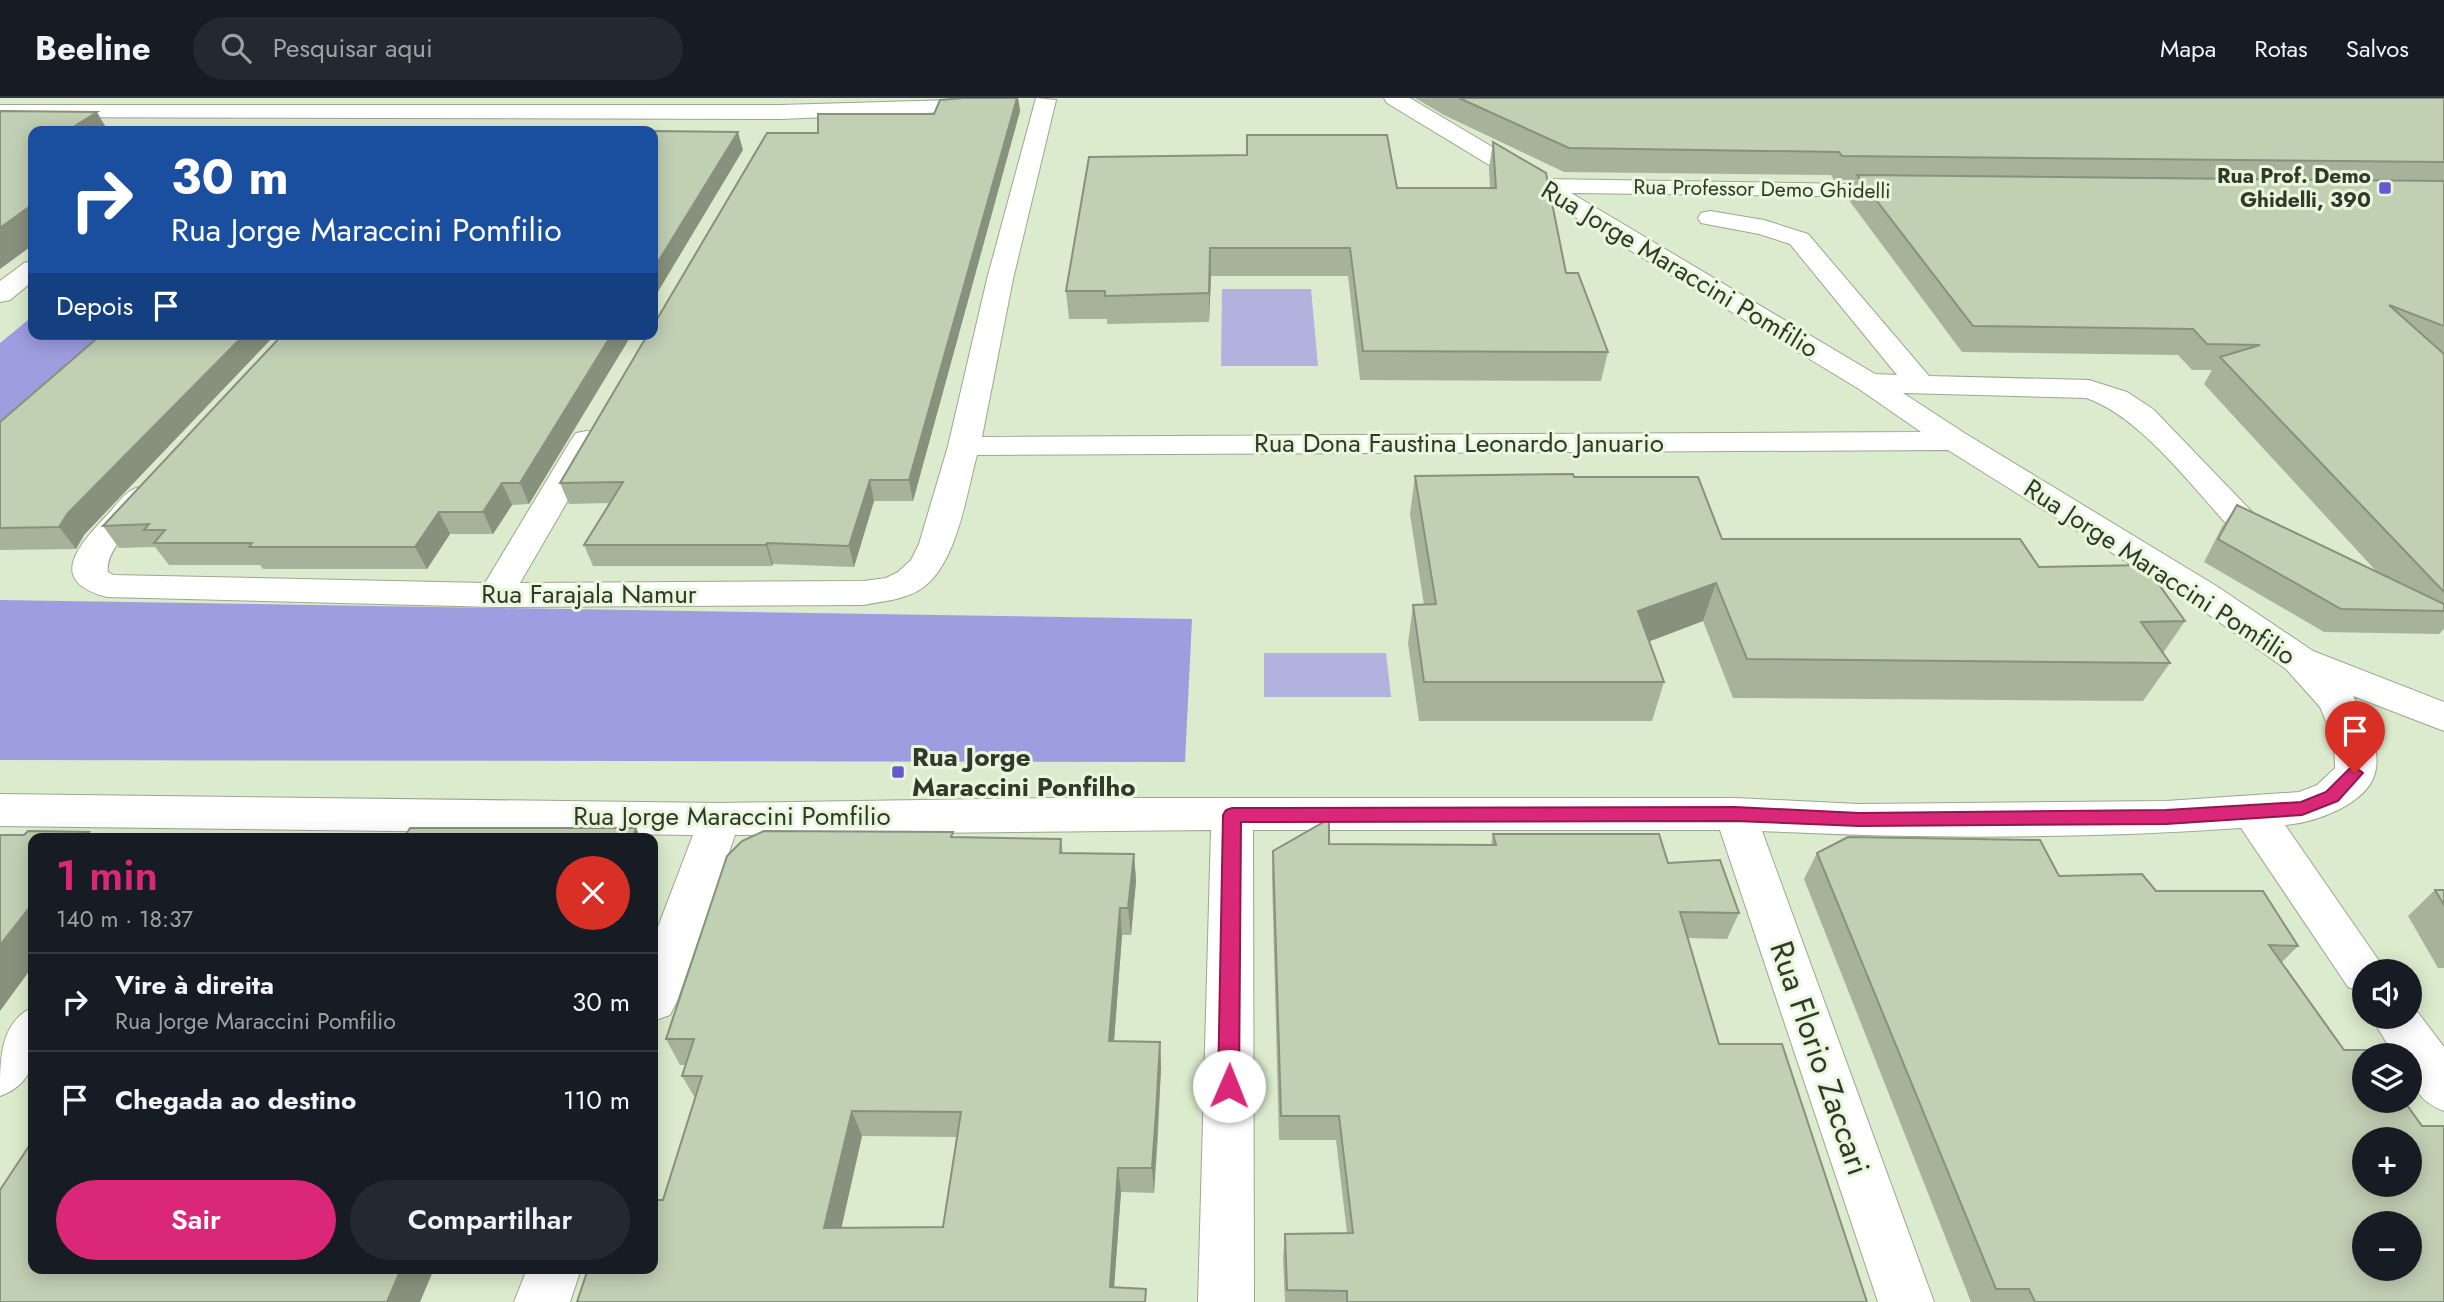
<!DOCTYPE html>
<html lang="pt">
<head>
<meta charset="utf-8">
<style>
	:root { --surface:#171b24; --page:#242831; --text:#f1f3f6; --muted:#9ea1a6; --line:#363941; --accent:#db2777 }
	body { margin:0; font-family:Jost,sans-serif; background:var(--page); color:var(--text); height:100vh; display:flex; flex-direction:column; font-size:26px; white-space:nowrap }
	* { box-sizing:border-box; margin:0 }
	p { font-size:23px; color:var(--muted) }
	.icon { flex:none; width:38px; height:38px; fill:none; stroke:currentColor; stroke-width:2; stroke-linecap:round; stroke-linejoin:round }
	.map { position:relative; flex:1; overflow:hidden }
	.sheet { position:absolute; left:28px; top:735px; width:630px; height:441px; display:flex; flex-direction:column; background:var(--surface); border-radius:14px; box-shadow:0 4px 18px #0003 }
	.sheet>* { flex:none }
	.banner { position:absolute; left:28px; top:28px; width:630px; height:214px; border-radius:14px; box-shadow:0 4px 18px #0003; background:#1a4fa0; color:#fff; overflow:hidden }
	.controls { position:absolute; left:2352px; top:861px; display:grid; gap:14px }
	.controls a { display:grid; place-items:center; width:70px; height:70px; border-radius:50%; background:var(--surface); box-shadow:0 4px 18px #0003; font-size:35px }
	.pin { position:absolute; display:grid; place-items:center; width:60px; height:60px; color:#fff; margin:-72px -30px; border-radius:50% 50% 50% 0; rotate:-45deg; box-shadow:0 0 7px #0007 }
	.pin .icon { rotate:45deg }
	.me { position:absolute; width:77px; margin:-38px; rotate:1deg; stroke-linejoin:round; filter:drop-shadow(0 0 5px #0008) }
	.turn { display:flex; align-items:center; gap:24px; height:147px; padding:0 28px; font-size:32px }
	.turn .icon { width:91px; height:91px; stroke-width:2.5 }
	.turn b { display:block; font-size:49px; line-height:60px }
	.then { display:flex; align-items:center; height:66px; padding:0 28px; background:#0003; gap:14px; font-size:26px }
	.round { display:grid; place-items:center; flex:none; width:74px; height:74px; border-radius:37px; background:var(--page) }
	.head { display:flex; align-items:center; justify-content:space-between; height:119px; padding:0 28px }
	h1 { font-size:42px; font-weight:600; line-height:52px; color:var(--accent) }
	.cta { display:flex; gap:14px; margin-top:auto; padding:14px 28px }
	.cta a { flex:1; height:80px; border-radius:42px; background:var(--accent); color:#fff; font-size:28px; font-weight:600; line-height:80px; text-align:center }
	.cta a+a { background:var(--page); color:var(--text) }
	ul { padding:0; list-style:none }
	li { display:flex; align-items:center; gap:21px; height:98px; padding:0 28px; border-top:2px solid var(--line) }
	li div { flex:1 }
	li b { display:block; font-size:26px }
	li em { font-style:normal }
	header { display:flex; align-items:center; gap:42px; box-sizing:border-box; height:98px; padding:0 35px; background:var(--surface); border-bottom:2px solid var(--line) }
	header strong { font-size:33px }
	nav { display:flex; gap:38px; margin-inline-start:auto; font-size:24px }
	.search { width:490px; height:63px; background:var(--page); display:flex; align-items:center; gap:18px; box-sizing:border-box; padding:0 24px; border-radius:38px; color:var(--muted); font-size:26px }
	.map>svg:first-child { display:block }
	.green { fill:#b1b2dd }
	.forest { fill:#9e9de0 }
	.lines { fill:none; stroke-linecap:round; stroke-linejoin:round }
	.minor-casing { stroke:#9aa88c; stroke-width:2 }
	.minor { fill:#fff; fill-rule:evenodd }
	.wall { fill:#a6b29a; fill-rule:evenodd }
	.shaded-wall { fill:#87917d }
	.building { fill:#c1cfb3; stroke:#87917d; stroke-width:2; fill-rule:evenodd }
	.route { fill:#db2777; stroke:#8e194d; stroke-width:2 }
	.poi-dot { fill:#6757d1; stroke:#e9f8db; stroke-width:2.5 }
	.labels { text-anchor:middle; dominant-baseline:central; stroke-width:6; stroke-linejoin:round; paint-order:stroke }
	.far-poi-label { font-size:21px; font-weight:bold; fill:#32382d; stroke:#e9f8db; text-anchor:end }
	.far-street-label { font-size:21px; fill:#32382d; stroke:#e9f8db }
	.street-label { font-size:26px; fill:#32382d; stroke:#e9f8db }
	.poi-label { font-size:26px; font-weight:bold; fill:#32382d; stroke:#e9f8db; text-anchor:start }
	.near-street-label { font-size:32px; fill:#32382d; stroke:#e9f8db }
</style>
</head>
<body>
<header>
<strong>Beeline</strong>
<div class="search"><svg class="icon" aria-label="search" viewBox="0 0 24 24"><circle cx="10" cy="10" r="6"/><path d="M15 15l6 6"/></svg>Pesquisar aqui</div>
<nav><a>Mapa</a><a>Rotas</a><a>Salvos</a></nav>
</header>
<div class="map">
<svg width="2444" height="1204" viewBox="0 0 2444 1204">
	<rect width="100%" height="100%" fill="#dcebcd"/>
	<!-- green -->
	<g class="green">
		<path d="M1222 191H1311L1318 268H1221Z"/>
		<path d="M1264 555H1386L1391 599H1264Z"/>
	</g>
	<!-- forest -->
	<g class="forest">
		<path d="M33 218V236H124L0 349V245Z"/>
		<path d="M0 502 1192 521 1185 664 0 662Z"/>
	</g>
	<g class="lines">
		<defs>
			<g id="minor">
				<path d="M1036 0 1056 2 1013 181 982 339 1921 334 1859 291 1387 5 1384 0H1410L1546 81 1912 87 1916 92 1912 97 1904 99 1571 95 1875 276 1897 277 1790 146 1759 136 1701 125 1698 120 1701 115 1710 113 1764 122 1808 136 1929 278 2089 282 2127 294 2153 311 2256 418 2261 425 2256 432 2244 435 2232 432C2193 390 2140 318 2086 300L1903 295 1966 336 2218 489 2313 553 2444 604V633L2353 598C2365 619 2382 650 2375 675 2367 707 2313 725 2285 727L2386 873H2364V895L2348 889 2241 730C2082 741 1921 741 1762 733L1934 1204H1878L1720 732H1253L1254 1204H1198L1211 732 735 737 677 903 670 917 653 923V842L693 737 0 728V696L720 705 1058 700H1735L1859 706 2166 703 2299 694 2317 687 2335 670 2334 642 2320 609 2286 571 2192 505 1948 352 977 357C966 397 957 467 921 491 904 502 883 503 864 507L496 509 107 499C46 483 78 448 107 417 115 409 124 395 134 391 142 387 148 389 156 391L160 398C145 420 104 448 108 474L113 477 485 485 571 342 576 335 587 333 598 335 603 342 520 485 864 483 886 480 898 474 911 462 919 446 948 348 987 181Z"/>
				<path d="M988 1 996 2 999 7 996 12 780 21 0 19V7H780Z"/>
				<path d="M33 163V183L10 202 0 204V183L24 165Z"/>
				<path d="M2410 904 2444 949V1013C2416 1002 2410 986 2410 957H2394L2371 919H2410Z"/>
				<path d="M33 909C35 947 42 983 0 998 0 959 0 925 33 909Z"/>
				<path d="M527 1171H581L570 1204H514Z"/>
			</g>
		</defs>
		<!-- minor casing -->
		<use href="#minor" class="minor-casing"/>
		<!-- minor -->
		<use href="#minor" class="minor"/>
	</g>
	<!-- wall -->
	<g class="wall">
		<path d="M950 0H1018L1020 13 913 403H874L854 469 773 466 772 468H593L584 447 610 405 569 406 560 385 818 35 934 16Z"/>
		<path d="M1415 0H2444V531L2439 536 2324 534 2204 464 2222 429 2237 407 2377 474 2204 286 2212 272H2192L2178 257 1962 254 1848 101 1855 82H1834L1831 77 1564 74 1444 17Z"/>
		<path d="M1493 44 1566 175 1608 254 1601 283 1360 282 1348 178H1211L1209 224 1107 226V221H1069L1066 193 1397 90H1490L1489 70Z"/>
		<path d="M283 236H632L529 406 512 407 493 436H450L427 471H263L260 467H169L155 449 119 450 103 428Z"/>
		<path d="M0 324 84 437 76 451 0 452Z"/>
		<path d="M1415 378 1574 379 1722 441 2039 469 2185 523 2163 555 2170 565 2143 603 1733 600 1703 523 1649 543 1664 584 1652 623H1419L1408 545 1413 507H1424L1410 416Z"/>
		<path d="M1493 736 1668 765 1739 815 1727 841 1688 840 1719 946 1867 1204H1285L1283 1159 1285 1136 1347 1135 1336 1042H1279L1272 780 1273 753 1329 746 1491 747Z"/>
		<path d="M954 739 1061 741 1063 755 1134 756 1136 783 1131 837H1122L1114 943 1160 944 1161 970 1158 1040 1154 1095 1121 1094 1114 1189 663 1102 695 1000 682 978 686 967H680L666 941ZM862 1038 957 1039 943 1129 841 1130Z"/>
		<path d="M1817 755 2059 778 2156 793 2298 848 2281 865 2344 952 2422 1028 2444 1204H1971L1804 781Z"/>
		<path d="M2435 792H2444V870H2438L2408 818Z"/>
	</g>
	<!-- shaded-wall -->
	<g class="shaded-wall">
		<path d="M1017 0H1018L1020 13 913 403 909 382Z"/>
		<path d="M97 14 108 33H67Z"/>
		<path d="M738 34 743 52 653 202V172Z"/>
		<path d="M33 106V147L0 171V130Z"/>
		<path d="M1210 150 1211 178 1209 224V195Z"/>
		<path d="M245 236H276L84 437 76 451 59 429 68 415Z"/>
		<path d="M612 236H632L529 406 520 385Z"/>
		<path d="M870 382 874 403 854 469 849 448Z"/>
		<path d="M502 385 512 407 493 436 483 414Z"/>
		<path d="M439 414 450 436 427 471 415 449Z"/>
		<path d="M767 445 773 466 772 468 766 447Z"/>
		<path d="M1716 485 1703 523 1627 552 1638 513Z"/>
		<path d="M636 730 641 740H632Z"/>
		<path d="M89 734 95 740H84Z"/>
		<path d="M1134 756 1136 783 1131 837 1128 810Z"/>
		<path d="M33 805V868L0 913V847Z"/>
		<path d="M1120 810 1122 837 1112 969 1109 943Z"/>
		<path d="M1160 944 1161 970 1154 1095 1152 1070Z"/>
		<path d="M852 1013 862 1038 836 1154 824 1130Z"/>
		<path d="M1118 1070 1121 1094 1113 1204 1110 1189Z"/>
		<path d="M401 1171H434L420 1204H387Z"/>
	</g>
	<!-- building -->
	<g class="building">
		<path d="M963 0H1017L909 382H870L849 448 767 445 766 447H584L623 384 560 385 648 236H653V228L767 35H818V16H934L940 2Z"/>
		<path d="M1459 0H2444V64L1842 58 1839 54 1569 50Z"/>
		<path d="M0 13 97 14 67 33H33V106L0 130Z"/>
		<path d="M331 32 613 33H330Z"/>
		<path d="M653 33 738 34 653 172Z"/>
		<path d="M1247 37H1387L1397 90H1496L1493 44 1546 75 1566 175H1578L1608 254 1363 253 1350 150H1210L1209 195 1105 198V193H1066L1089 59 1247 57Z"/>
		<path d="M1857 77 2444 83V228L2389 207 2444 256V494L2220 259 2260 247 2207 246 2193 231 1973 228Z"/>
		<path d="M102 236H245L68 415 59 429 0 430V324Z"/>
		<path d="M283 236H612L520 385H502L483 414H439L415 449H249L252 445H154L165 432H144L149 426 103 428Z"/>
		<path d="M1573 376 1574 379H1698L1722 441H2020L2039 469 2145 467 2185 523 2141 524 2170 565 1747 561 1716 485 1638 513 1664 584H1424L1413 507 1436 506 1415 378Z"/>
		<path d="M2237 407 2444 506V513L2341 511 2218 441Z"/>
		<path d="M1329 721V746L1496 747 1493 736H1659L1668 765 1720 762 1739 815 1680 814 1719 946H1782L1867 1204H1347V1193L1287 1192 1285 1136 1353 1135 1339 1018H1281L1273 753Z"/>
		<path d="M410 730H636L632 740H404Z"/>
		<path d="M28 733 89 734 84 740H33V805L0 847V737H24Z"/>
		<path d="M764 733 953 734 951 739 1061 741 1060 755 1134 756 1128 810H1120L1109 943 1160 944 1156 1015 1152 1070H1118L1110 1189 1146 1191 1145 1204H577L588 1171H653V1102H663L702 978H682L694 941H666L727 758 742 743ZM852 1013 961 1014 943 1129 824 1130Z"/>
		<path d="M1848 739 2040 742 2059 778 2142 776 2156 793H2263L2298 848 2269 847 2344 952H2369L2373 957H2364V1003H2404L2422 1028H2444V1204H2035L2029 1191H1996L1817 755ZM2364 1041H2410V1087H2364ZM2364 1125H2410V1171H2364Z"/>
		<path d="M2435 792H2444V807Z"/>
		<path d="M33 1042V1171H401L387 1204H0V1092Z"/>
	</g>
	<!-- route -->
	<path class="route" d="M2355 669 2363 675 2338 703 2302 717 2166 726 1859 728 1735 723 1241 724 1239 988 1236 994 1229 997 1221 994 1218 988 1223 717 1226 712 1232 710 1735 709 1859 715 2166 712 2301 704 2326 694 2349 671Z"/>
	<!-- markers -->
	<g class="poi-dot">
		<rect x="2378" y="83" width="14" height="14" rx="3.5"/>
		<rect x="891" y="667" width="14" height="14" rx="3.5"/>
	</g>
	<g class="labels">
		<!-- far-poi labels -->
		<g class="far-poi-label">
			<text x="2371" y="78">Rua Prof. Demo<tspan x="2371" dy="24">Ghidelli, 390</tspan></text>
		</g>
		<!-- far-street labels -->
		<g class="far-street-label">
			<text transform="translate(1762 91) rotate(1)">Rua Professor Demo Ghidelli</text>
		</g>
		<!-- street labels -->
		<g class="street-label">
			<text transform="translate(1680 171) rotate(31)">Rua Jorge Maraccini Pomfilio</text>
			<text x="1459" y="345">Rua Dona Faustina Leonardo Januario</text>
			<text transform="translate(2160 474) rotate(33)">Rua Jorge Maraccini Pomfilio</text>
			<text x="589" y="496">Rua Farajala Namur</text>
			<text x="732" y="718">Rua Jorge Maraccini Pomfilio</text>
		</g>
		<!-- poi labels -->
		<g class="poi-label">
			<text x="912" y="659">Rua Jorge<tspan x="912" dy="30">Maraccini Ponfilho</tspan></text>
		</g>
		<!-- near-street labels -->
		<g class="near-street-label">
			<text transform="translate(1820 960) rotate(71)">Rua Florio Zaccari</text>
		</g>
	</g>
</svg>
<div class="controls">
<a><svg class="icon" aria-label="sound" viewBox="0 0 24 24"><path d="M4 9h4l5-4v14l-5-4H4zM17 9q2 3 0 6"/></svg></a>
<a><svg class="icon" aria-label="layers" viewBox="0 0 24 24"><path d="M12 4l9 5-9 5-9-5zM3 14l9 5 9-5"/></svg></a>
<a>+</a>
<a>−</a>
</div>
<div class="pin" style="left:2355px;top:675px;background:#d93025"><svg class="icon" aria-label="arrive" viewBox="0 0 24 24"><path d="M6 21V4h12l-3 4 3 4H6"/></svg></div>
<svg class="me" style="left:1229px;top:988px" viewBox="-20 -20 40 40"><circle r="19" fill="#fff"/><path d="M0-13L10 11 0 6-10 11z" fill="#db2777"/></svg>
<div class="banner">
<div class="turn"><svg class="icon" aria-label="right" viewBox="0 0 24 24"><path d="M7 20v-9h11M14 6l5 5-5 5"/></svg><div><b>30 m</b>Rua Jorge Maraccini Pomfilio</div></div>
<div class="then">Depois<svg class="icon" aria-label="arrive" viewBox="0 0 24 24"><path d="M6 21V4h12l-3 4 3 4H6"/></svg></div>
</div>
<section class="sheet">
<div class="head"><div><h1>1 min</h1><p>140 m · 18:37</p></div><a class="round" style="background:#d93025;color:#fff"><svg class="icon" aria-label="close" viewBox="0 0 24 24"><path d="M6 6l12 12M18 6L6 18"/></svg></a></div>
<ul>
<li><svg class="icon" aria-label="right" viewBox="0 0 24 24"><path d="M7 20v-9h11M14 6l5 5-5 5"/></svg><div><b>Vire à direita</b><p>Rua Jorge Maraccini Pomfilio</p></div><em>30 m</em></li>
<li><svg class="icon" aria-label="arrive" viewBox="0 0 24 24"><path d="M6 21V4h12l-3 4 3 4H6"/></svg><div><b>Chegada ao destino</b></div><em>110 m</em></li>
</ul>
<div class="cta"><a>Sair</a><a>Compartilhar</a></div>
</section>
</div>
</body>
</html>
